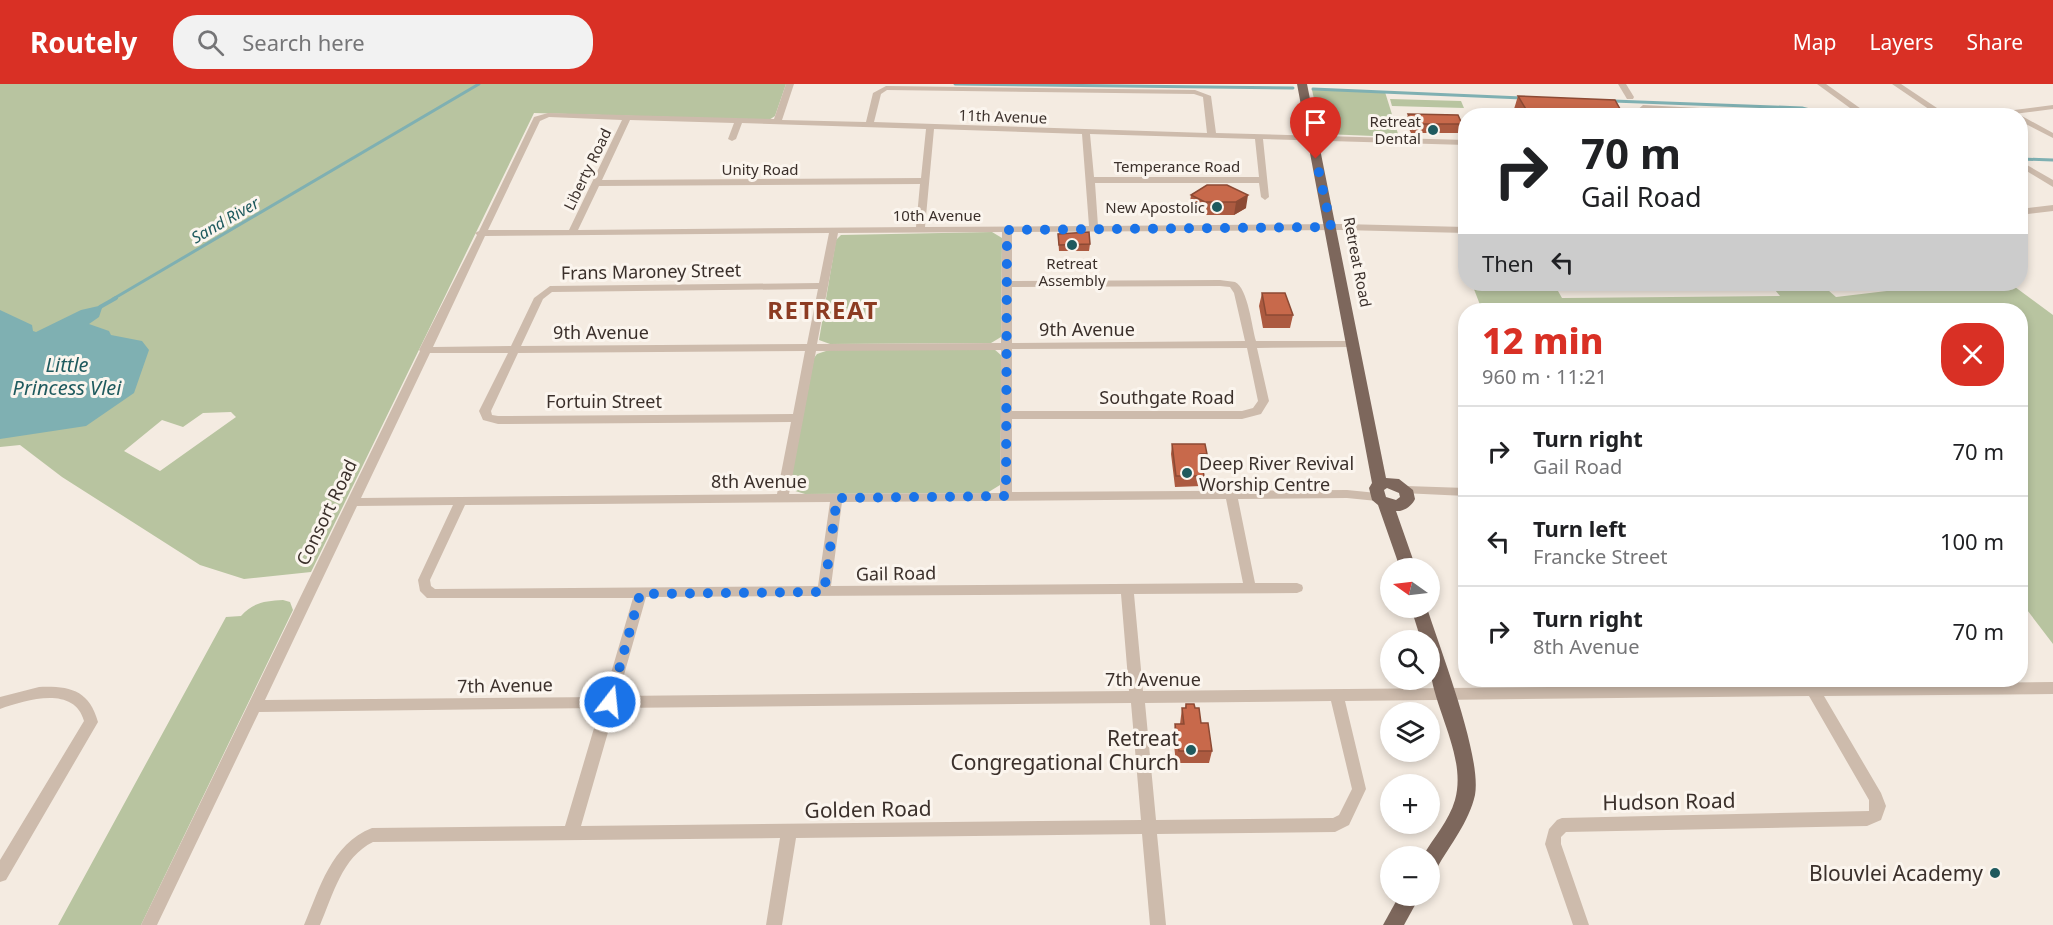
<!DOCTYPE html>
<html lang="en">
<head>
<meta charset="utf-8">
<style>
	:root { --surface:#fff; --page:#f2f2f2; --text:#202124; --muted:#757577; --line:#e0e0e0; --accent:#d93025 }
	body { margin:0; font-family:"Noto Sans",sans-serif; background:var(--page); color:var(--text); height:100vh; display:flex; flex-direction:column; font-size:22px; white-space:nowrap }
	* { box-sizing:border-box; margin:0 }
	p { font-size:20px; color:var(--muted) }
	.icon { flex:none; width:33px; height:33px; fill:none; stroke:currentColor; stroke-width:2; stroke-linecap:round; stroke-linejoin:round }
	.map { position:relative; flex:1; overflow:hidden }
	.side { position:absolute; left:1458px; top:219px; width:570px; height:384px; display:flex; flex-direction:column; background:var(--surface); border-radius:24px; box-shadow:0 3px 9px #0003 }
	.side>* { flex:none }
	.banner { position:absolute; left:1458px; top:24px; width:570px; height:183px; border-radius:24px; box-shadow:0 3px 9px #0003; background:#fff; color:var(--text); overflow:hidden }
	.needle { width:39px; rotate:284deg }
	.controls { position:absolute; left:1380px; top:474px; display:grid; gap:12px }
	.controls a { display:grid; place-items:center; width:60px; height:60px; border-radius:50%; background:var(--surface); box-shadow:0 3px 9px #0003; font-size:30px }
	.pin { position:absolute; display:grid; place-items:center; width:51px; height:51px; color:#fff; margin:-62px -26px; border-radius:50% 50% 50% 0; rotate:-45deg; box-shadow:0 0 6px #0007 }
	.pin .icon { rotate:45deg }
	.me { position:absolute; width:66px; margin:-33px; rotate:16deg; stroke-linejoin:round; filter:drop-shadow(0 0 4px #0008) }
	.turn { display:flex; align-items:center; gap:21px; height:126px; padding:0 24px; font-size:27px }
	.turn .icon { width:78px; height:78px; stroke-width:2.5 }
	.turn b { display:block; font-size:42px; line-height:51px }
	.then { display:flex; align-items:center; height:57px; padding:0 24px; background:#0003; gap:12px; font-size:22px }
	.round { display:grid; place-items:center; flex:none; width:63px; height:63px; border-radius:24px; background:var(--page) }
	.overview { display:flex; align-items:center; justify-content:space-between; height:102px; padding:0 24px }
	h1 { font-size:36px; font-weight:800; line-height:45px; color:var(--accent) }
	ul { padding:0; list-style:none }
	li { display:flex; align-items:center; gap:18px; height:90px; padding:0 24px; border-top:2px solid var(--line) }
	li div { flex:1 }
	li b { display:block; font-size:22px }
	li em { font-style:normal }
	header { display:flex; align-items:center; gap:36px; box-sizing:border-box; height:84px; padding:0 30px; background:var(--accent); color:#fff }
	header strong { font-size:28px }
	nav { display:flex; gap:33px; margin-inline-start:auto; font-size:21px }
	.search { width:420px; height:54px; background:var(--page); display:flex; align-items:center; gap:15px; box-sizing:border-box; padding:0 21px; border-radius:24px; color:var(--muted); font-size:22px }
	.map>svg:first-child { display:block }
	.green { fill:#b8c4a0; fill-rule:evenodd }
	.water { fill:#7fb0b2 }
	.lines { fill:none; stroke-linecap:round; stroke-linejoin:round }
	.stream-far1 { stroke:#7fb0b2; stroke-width:3 }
	.stream { stroke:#7fb0b2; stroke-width:4 }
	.minor { fill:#cdbbac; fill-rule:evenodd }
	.major { fill:#7d675c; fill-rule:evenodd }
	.wall { fill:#ac5a40 }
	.shaded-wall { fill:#8c4a34 }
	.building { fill:#c8694b; stroke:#8c4a34; stroke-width:1.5 }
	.route { stroke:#1a73e8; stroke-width:10; stroke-dasharray:0 18 }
	.poi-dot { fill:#1f5a5e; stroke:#fbf5ee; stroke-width:2 }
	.labels { text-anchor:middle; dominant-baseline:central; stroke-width:6; stroke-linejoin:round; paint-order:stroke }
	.far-street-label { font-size:15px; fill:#3b302b; stroke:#fbf5ee }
	.far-poi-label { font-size:15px; fill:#3b302b; stroke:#fbf5ee; text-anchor:end }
	.far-water-label { font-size:16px; font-style:italic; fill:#1f5a5e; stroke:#fbf5ee }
	.street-label { font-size:18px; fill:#3b302b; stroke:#fbf5ee }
	.poi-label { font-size:18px; fill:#3b302b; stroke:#fbf5ee; text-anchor:start }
	.water-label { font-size:20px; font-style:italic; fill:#1f5a5e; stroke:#fbf5ee }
	.near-poi-label { font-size:21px; fill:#3b302b; stroke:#fbf5ee; text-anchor:end }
	.near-street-label { font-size:21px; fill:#3b302b; stroke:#fbf5ee }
	.district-label { font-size:24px; font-weight:bold; letter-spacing:1.5px; fill:#8c3b22; stroke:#fbf5ee }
</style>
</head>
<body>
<header>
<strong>Routely</strong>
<div class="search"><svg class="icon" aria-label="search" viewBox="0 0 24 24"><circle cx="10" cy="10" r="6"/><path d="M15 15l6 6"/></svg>Search here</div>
<nav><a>Map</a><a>Layers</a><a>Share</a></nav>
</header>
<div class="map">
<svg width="2053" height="841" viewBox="0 0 2053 841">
	<rect width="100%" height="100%" fill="#f4ebe1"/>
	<!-- green -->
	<g class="green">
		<path d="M0 0H786L775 32 769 36 534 29 311 488 244 495 200 481 62 393 20 361 0 363ZM231 328 236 333 160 387 124 367 162 336 183 343 203 329Z"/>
		<path d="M1312 6 1385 8 1399 53 1324 50 1321 46Z"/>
		<path d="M1390 15 1461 17 1464 24 1392 22Z"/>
		<path d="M992 148 1002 154 1001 253 991 259 830 260 819 256 836 156 841 151Z"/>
		<path d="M1472 200H1554L1562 214 1780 212 1770 200H1821L1836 213 1946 200H2011L2053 231V560L2021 518 2020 226H1482Z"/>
		<path d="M994 265 1002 272 1000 401 987 409 805 410 792 406 790 400 814 274 817 270 829 266Z"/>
		<path d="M283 516 290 518 293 526 141 841H58L226 533 241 532C253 518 266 517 283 516Z"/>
	</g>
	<!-- water -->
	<path class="water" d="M103 221 99 233 89 240 109 247 111 251 142 257 149 266 134 309 86 342 0 355V226L32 241 33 247 36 248 81 226Z"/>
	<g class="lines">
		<!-- stream-far1 -->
		<g class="stream-far1">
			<path d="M955 0 1293 4"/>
			<path d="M1313 5 1522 14"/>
			<path d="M1613 17 1802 24 1833 32"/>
			<path d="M2020 75 2053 76"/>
			<path d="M113 215 479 0"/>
		</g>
		<!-- stream -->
		<path class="stream" d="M100 223 116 214"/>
		<!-- minor -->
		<g class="minor">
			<path d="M786 0H794L782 36 866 38 873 9 886 2 1195 6 1211 12 1216 49 1466 56V61L1263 55 1269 113 1265 116 1261 113 1259 99H1095L1098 142 1342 140 1466 143V149L1342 146 1012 148V197L1220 196C1224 197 1231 197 1235 198 1248 204 1252 244 1256 257H1353L1358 260 1353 263 1257 264 1269 317 1261 330 1242 335H1012V408L1347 406 1377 409 1383 413 1377 417 1347 414 1238 415 1255 499H1297L1302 501 1303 504 1302 507 1297 509 1134 510 1143 607 2053 598V610L1824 612 1881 709 1886 722 1881 736 1867 742 1566 748 1561 753V760L1589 841H1573L1545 760 1549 745 1557 736 1562 734 1869 727V716L1809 612 1345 617 1366 705 1349 741 1335 748 1157 750 1166 841H1150L1142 750 796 754 782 841H766L780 754 373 758C342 773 333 811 320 841H304C320 804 331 760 372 744L565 742 600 624 259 628 157 841H141L420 267 419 266 477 151 475 149 479 147 534 33 548 29 774 35ZM887 6 1194 10 1203 13 1207 49 874 38 881 10ZM549 33 622 36 569 146H488L540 37ZM630 36 734 39 728 55 732 57 736 55 742 39 926 45 921 94 602 96ZM934 45 1082 50 1089 142 925 143ZM1090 50 1255 55 1259 93H1094ZM920 100 916 143 578 146 599 102ZM1002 148 1001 259 817 260 838 149ZM829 149 819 199 550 202 534 214 511 262 433 263 485 152ZM1220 202 1230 203 1234 209 1245 257 1012 259V203ZM818 205 807 260 521 262 543 215 552 208ZM1247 264 1258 317 1253 324 1242 327H1012V265ZM1001 266 1000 409 789 410 816 267ZM805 267 793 330 498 332 492 331 491 327 518 269ZM430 269H508L479 327 483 336 498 340 791 338 777 410 361 414ZM1226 415 1243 499 831 502 842 418ZM830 418 818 502 435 505 431 502 430 496 465 421ZM453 421 418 496 420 507 427 514H633L604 613 265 616 357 422ZM1121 510 1129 607 618 612 646 513ZM1331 617 1352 705 1339 731 1333 734 1156 736 1145 619ZM1131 619 1141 736 581 742 615 624Z"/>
			<path d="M1618 0H1626L1634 13 1633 15H1627Z"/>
			<path d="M1817 0H1826L1871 32H1861Z"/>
			<path d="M1892 0H1901L1949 32H1939Z"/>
			<path d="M1643 21 1812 30 1816 32H1758L1648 25 1644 28 1647 32H1639L1636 27Z"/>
			<path d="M2053 21V25L1997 32H1967Z"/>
			<path d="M2020 31 2053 49V54L2020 37V32H2017Z"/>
			<path d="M2020 77 2053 96V103L2020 83Z"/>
			<path d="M2053 121V127L2020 131V125Z"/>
			<path d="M1406 402 1466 404V412L1402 409 1400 406Z"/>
			<path d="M39 603C70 602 89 606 98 638L6 796 0 798V776L84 637C74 601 26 616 0 625V613Z"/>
		</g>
		<!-- major -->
		<g class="major">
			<path d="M1297 0H1307L1386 394 1399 395 1413 406 1415 415C1412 422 1403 428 1396 427L1416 484H1400L1378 421 1372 416 1369 404 1372 399ZM1387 404 1399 409 1400 413 1396 416 1386 413 1384 406Z"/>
			<path d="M1411 524H1427C1440 565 1482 672 1475 711 1469 738 1450 761 1437 784L1430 787V772H1423C1433 754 1449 737 1455 716 1467 673 1434 626 1430 584 1428 575 1430 566 1430 556H1421Z"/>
			<path d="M1399 812H1420L1404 841H1383Z"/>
		</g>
	</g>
	<!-- wall -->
	<g class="wall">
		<path d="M1518 12 1624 32H1518L1514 25Z"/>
		<path d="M1408 30 1462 40 1459 49H1411L1406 39Z"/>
		<path d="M1207 101 1246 124 1234 131H1204L1189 124 1191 111Z"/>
		<path d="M1058 150 1090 160 1089 167H1059Z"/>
		<path d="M1262 209 1293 231 1290 244H1263L1259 222Z"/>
		<path d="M1172 360 1207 370 1205 380H1202L1204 392 1202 402 1175 403 1171 370Z"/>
		<path d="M1186 620 1195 624 1201 639 1212 667 1209 679H1176L1173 652 1175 640H1180L1182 624H1185Z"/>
	</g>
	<!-- shaded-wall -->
	<path class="shaded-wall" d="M1248 111 1246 124 1234 131 1236 118Z"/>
	<!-- building -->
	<g class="building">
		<path d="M1518 12 1615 16 1624 32H1530Z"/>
		<path d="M1408 30 1458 31 1462 40H1413Z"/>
		<path d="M1207 101H1227L1248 111 1236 118H1205L1191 111Z"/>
		<path d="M1089 148 1090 160 1059 161 1058 150Z"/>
		<path d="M1262 209H1285L1293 231H1266Z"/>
		<path d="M1172 360H1205L1207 370H1200L1204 392H1176Z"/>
		<path d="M1186 620H1194L1195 624H1199L1201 639H1208L1212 667H1179L1175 640H1184L1182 624H1186Z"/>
	</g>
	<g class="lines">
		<!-- route -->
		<path class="route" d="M610 618 640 510 824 508 837 414 1006 412 1007 146 1331 143 1316 75"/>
	</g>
	<!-- markers -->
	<g class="poi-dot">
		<circle cx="1433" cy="46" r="6"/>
		<circle cx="1217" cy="123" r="6"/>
		<circle cx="1072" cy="161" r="6"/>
		<circle cx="1187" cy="389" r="6"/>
		<circle cx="1191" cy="666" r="6"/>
		<circle cx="1995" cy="789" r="6"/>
	</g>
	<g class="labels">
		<!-- far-street labels -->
		<g class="far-street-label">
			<text transform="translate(1003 32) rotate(2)">11th Avenue</text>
			<text x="1177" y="82">Temperance Road</text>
			<text transform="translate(587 85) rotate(-64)">Liberty Road</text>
			<text x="760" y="85">Unity Road</text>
			<text x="937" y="131">10th Avenue</text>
			<text transform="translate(1358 178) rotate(79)">Retreat Road</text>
		</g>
		<!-- far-poi labels -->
		<g class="far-poi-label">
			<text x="1421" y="37">Retreat<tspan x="1421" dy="17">Dental</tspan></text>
			<text x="1205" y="123">New Apostolic</text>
			<text x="1072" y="179" text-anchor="middle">Retreat<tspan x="1072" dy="17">Assembly</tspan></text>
		</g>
		<!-- far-water labels -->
		<g class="far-water-label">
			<text transform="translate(225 136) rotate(-30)">Sand River</text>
		</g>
		<!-- street labels -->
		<g class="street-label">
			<text transform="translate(651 187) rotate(-1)">Frans Maroney Street</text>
			<text x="1087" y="245">9th Avenue</text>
			<text x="601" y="248">9th Avenue</text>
			<text x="1167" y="313">Southgate Road</text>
			<text x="604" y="317">Fortuin Street</text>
			<text x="759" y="397">8th Avenue</text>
			<text transform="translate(326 428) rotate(-64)">Consort Road</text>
			<text transform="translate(896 489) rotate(-1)">Gail Road</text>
			<text x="1153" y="595">7th Avenue</text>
			<text transform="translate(505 601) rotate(-1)">7th Avenue</text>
		</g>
		<!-- poi labels -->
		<g class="poi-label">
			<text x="1199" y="379">Deep River Revival<tspan x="1199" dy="21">Worship Centre</tspan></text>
		</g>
		<!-- water labels -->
		<g class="water-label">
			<text x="67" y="280">Little<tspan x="67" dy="23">Princess Vlei</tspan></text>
		</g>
		<!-- near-poi labels -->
		<g class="near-poi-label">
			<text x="1179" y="654">Retreat<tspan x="1179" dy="24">Congregational Church</tspan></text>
			<text x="1983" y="789">Blouvlei Academy</text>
		</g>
		<!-- near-street labels -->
		<g class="near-street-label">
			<text transform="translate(1669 717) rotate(-1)">Hudson Road</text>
			<text transform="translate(868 725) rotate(-1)">Golden Road</text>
		</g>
		<!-- district labels -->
		<g class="district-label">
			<text x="823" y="225">RETREAT</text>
		</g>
	</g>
</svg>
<div class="controls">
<a><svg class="needle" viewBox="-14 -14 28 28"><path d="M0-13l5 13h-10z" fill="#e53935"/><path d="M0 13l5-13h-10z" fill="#757577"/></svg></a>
<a><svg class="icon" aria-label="search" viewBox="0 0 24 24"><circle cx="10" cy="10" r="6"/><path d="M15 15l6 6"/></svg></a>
<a><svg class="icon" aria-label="layers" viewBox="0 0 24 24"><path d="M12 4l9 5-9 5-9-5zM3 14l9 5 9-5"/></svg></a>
<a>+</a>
<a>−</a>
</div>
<div class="pin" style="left:1316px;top:75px;background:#d93025"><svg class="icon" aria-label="arrive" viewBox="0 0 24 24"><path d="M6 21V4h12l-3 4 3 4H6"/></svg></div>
<svg class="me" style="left:610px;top:618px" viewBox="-20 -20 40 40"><circle r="17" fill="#1a73e8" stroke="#fff" stroke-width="3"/><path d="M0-11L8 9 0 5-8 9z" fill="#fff"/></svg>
<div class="banner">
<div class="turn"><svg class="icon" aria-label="right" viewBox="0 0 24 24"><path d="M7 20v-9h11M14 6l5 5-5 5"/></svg><div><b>70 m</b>Gail Road</div></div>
<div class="then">Then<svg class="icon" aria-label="left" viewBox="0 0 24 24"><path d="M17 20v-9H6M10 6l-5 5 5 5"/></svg></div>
</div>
<section class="side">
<div class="overview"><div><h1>12 min</h1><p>960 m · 11:21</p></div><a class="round" style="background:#d93025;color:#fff"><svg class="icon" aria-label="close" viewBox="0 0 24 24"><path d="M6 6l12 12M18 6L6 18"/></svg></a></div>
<ul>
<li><svg class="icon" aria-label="right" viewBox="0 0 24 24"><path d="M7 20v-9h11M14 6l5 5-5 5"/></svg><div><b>Turn right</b><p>Gail Road</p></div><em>70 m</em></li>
<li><svg class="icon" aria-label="left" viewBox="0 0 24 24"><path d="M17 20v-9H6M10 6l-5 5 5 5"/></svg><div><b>Turn left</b><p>Francke Street</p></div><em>100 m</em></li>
<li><svg class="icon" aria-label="right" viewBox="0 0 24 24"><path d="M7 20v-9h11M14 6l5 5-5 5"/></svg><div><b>Turn right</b><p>8th Avenue</p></div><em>70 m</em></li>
</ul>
</section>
</div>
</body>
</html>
